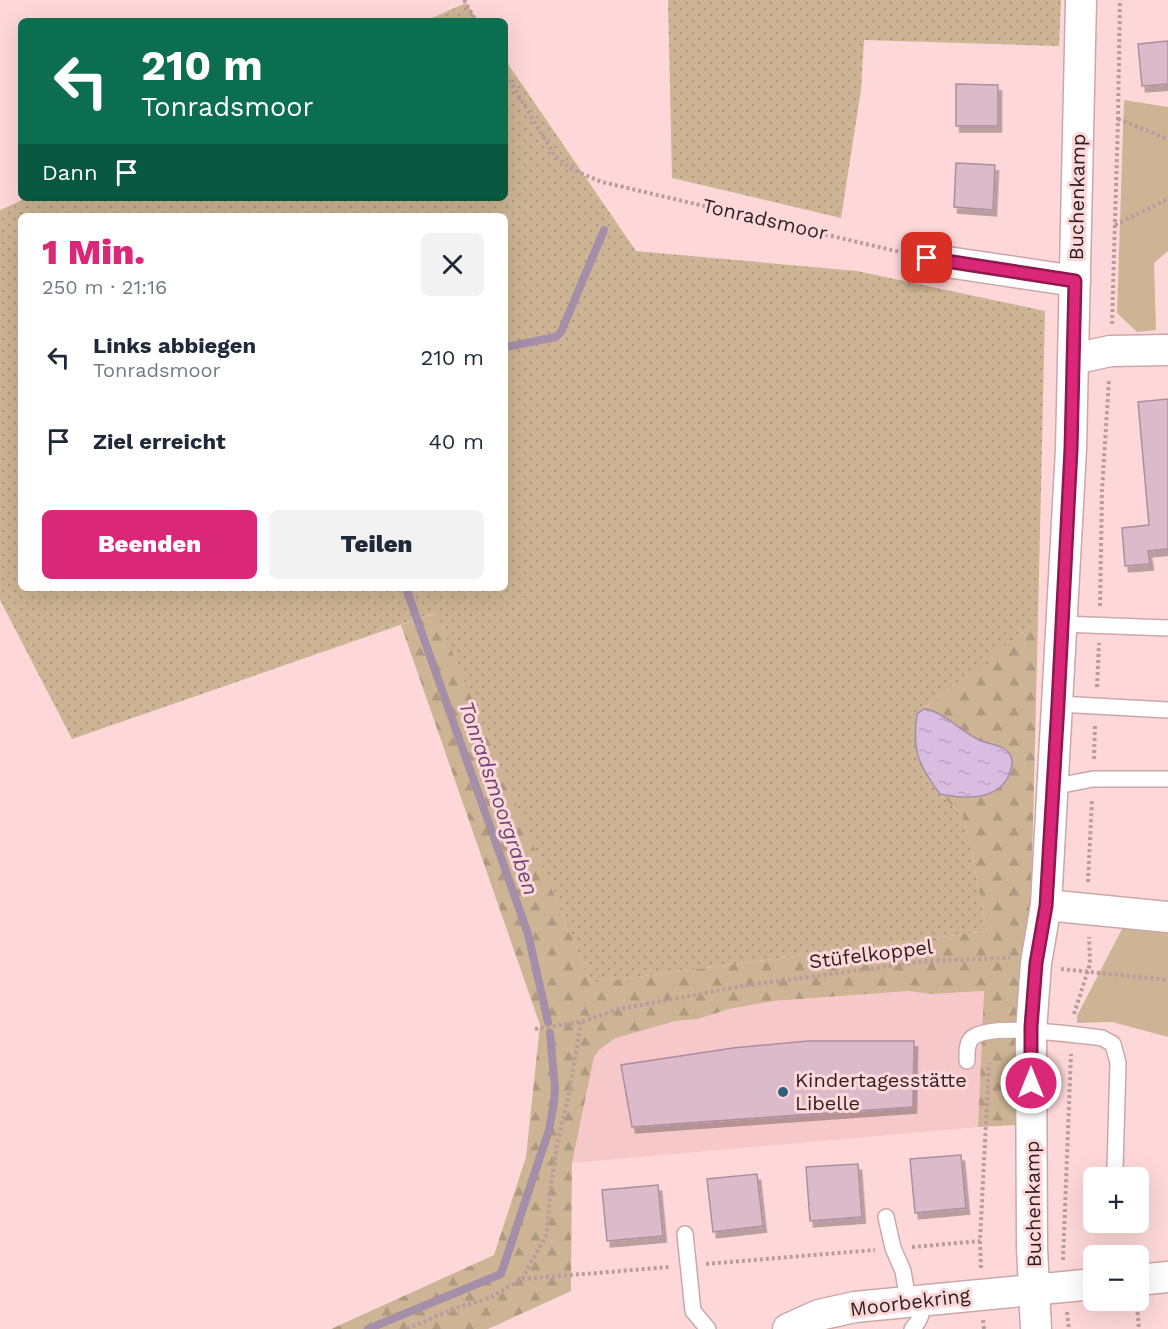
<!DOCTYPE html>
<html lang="de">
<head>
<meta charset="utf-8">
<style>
	:root { --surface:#fff; --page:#f2f2f3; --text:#1f2937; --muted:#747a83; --accent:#db2777 }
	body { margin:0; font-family:"Work Sans",sans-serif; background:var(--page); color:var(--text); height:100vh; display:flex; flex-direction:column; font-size:22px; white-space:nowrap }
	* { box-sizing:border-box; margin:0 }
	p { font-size:20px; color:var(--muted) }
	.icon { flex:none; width:33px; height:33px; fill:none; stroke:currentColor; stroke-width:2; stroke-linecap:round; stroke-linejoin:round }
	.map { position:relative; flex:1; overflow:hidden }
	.panel { position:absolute; left:18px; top:213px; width:490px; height:378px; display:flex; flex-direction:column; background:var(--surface); border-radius:9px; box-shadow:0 6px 24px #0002 }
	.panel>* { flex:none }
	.top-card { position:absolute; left:18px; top:18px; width:490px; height:183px; border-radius:9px; box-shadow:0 6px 24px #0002; background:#0b6e4f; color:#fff; overflow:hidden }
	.fabs { position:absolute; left:1083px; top:1167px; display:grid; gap:12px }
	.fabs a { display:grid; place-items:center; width:66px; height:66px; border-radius:9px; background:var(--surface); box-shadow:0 6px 24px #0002; font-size:30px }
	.pin { position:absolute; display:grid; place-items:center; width:51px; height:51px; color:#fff; margin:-26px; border-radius:12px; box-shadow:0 3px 9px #0006 }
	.me { position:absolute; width:66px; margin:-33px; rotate:0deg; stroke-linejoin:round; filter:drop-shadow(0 0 4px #0008) }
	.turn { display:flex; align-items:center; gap:21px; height:126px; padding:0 24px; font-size:27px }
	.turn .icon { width:78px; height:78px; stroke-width:2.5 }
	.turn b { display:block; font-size:42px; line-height:51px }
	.then { display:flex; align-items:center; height:57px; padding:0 24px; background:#0003; gap:12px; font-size:22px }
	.round { display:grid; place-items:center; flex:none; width:63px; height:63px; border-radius:9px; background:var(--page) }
	.overview { display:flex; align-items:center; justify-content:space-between; height:102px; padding:0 24px }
	h1 { font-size:36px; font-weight:800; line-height:45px; color:var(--accent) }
	.button { display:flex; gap:12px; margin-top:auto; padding:12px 24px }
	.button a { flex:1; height:69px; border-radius:9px; background:var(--accent); color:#fff; font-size:24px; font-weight:800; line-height:69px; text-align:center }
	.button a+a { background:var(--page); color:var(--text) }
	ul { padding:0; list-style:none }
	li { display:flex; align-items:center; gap:18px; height:84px; padding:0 24px }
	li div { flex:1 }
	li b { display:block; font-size:22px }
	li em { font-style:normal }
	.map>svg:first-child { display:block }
	.built { fill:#f7c8ca }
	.grass { fill:url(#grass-dots); fill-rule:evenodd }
	.forest { fill:url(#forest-firs) }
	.park { fill:#cdb494 }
	.water { fill:url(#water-ripples); stroke:#a58ea7; stroke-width:1.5 }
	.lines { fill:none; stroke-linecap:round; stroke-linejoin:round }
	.stream { stroke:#a58ea7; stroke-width:8 }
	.building { fill:#dbbaca; stroke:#ad8e9d; stroke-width:1.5; filter:url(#shadow) }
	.service-casing { stroke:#cca7a8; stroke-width:18 }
	.minor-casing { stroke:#cca7a8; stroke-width:33 }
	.path { stroke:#ba9c9d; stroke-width:4; stroke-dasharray:3 3; stroke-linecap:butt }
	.service { stroke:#fff; stroke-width:15 }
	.minor { stroke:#fff; stroke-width:30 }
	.route-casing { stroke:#8e194d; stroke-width:15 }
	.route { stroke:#db2777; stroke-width:10 }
	.poi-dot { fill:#2a617c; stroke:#fed8d9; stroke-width:2 }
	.labels { text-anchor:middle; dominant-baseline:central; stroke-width:6; stroke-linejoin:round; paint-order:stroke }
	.street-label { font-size:20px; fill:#2d1f1f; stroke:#fed8d9 }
	.poi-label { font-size:20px; fill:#2d1f1f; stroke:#fed8d9; text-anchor:start }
	.water-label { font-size:21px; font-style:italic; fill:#6b4576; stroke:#fed8d9 }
</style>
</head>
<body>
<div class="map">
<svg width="1168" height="1329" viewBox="0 0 1168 1329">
	<defs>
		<pattern id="grass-dots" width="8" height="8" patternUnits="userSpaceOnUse" patternTransform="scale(1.5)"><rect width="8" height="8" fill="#cdb494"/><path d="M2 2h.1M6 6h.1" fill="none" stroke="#b09a7f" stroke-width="1.8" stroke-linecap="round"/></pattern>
		<pattern id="forest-firs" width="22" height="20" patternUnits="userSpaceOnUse" patternTransform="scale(1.5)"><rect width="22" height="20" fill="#cdb494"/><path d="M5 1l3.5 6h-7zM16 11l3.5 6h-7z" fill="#b09a7f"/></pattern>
		<pattern id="water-ripples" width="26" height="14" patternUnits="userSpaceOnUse" patternTransform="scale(1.5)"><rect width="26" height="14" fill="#d9bde1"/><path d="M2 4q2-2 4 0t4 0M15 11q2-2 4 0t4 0" fill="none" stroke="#bba2c1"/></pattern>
		<filter id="shadow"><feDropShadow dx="3.5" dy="6" stdDeviation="0" flood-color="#0004"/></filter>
	</defs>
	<rect width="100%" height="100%" fill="#fed8d9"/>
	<!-- built -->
	<path class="built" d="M909 991 930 994 984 991 978 1127 572 1163 594 1057 600 1049 616 1038 675 1021 698 1019 729 1009 773 1001Z"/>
	<!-- grass -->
	<g class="grass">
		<path d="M668 0H1061L1059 46 864 40 861 90 841 218 672 178Z"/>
		<path d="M466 3 478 21H425Z"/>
		<path d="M506 61 636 251 857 271 1045 311 1038 621 989 658 991 663 951 687 917 714 929 780 940 794 963 816 967 829 987 931 591 983 435 613 72 739 0 600V210L27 198H506ZM21 216H506V588H21Z"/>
	</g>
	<!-- forest -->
	<path class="forest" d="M436 613 591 983 987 931 967 829 963 816 940 794 921 766 914 740 917 714 951 687 990 663 988 658 1038 621 1031 904 1018 1013 1016 1125 978 1127 984 991 930 994 909 991 773 1001 729 1009 698 1019 675 1021 616 1038 600 1049 594 1057 572 1163 571 1291 488 1329H331L494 1255 526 1157 540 1025 401 625Z"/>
	<!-- park -->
	<g class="park">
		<path d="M1124 100 1168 107V251L1154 263 1156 330 1137 332 1117 313Z"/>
		<path d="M1123 927 1168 930V1037L1112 1022 1077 1023V1016Z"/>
	</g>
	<!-- water -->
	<path class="water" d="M924 709C941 710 962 732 979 740 990 745 1006 744 1011 757 1013 762 1011 770 1009 775 998 801 963 799 940 794 918 765 912 750 917 714Z"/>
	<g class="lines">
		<!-- stream -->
		<g class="stream">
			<path d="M506 347 556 337 561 332 604 230"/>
			<path d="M406 588 528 934 548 1022"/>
			<path d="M368 1329 501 1274 549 1130 554 1103 555 1088 550 1033"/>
		</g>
	</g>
	<!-- building -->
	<g class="building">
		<path d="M1168 41V84L1142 86 1138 44Z"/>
		<path d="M956 84 998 85V126H956Z"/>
		<path d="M956 163 995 165 993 210 954 207Z"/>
		<path d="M1168 399V549L1148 551 1150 564 1125 566 1122 528 1149 525 1138 402Z"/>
		<path d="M808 1041H914L913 1107 632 1127 621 1065 733 1048Z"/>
		<path d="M961 1155 966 1208 915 1213 910 1159Z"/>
		<path d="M858 1164 862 1217 810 1221 806 1167Z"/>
		<path d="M757 1174 763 1226 713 1232 707 1179Z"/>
		<path d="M658 1185 663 1236 607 1241 602 1190Z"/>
	</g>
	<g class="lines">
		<defs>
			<g id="service">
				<path d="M1061 624 1168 628"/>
				<path d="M1058 704 1168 710"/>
				<path d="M1052 787 1093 779H1168"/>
				<path d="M967 1061C967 1053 966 1044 972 1038 990 1022 1077 1035 1102 1038L1113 1044 1118 1063 1115 1168"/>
				<path d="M886 1217 893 1248 903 1271 908 1300"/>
				<path d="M685 1234 693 1311 708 1329"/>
				<path d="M912 1329C921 1320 923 1312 922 1299"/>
			</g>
			<g id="minor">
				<path d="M927 259 1075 281"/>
				<path d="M1074 359 1110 351 1168 350"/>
				<path d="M1046 905 1168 917"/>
				<path d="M1138 1280 1168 1277"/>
				<path d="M788 1329 819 1315 855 1307 1094 1284"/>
				<path d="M1036 1329 1032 1248 1031 1031 1036 963 1046 905 1071 449 1081 0"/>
			</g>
		</defs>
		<!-- service casing -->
		<use href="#service" class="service-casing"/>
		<!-- minor casing -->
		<use href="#minor" class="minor-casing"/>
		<!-- path -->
		<g class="path">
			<path d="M464 0 476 21"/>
			<path d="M506 75 555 156 573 170 602 182 900 252"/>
			<path d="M1118 119 1168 139"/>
			<path d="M1115 225 1168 199"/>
			<path d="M1112 324 1118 119 1120 0"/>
			<path d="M1100 606 1102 490 1109 380"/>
			<path d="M1097 687 1099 643"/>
			<path d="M1094 759 1095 724"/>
			<path d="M1088 882 1092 799"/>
			<path d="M1061 969 1168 980"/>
			<path d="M1074 1014 1090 964 1089 937"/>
			<path d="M535 1029 581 1022 615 1010 742 986 927 961 1010 958"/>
			<path d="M912 1247 980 1241"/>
			<path d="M1063 1260 1071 1054"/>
			<path d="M706 1264 875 1250"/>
			<path d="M981 1268 980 1241 989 1063"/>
			<path d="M522 1279 669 1267"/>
			<path d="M1137 1306 1139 1329"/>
			<path d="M1110 1307 1126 1306"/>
			<path d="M1067 1312 1069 1329"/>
			<path d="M983 1320 984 1329"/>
			<path d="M407 1329 453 1309 489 1298 522 1279 547 1234 550 1193 557 1144 568 1099 581 1022"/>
		</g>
		<!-- service -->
		<use href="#service" class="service"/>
		<!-- minor -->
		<use href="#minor" class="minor"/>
	</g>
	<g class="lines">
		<defs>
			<path id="route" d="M927 258 1075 281 1071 449 1058 704 1046 906 1036 963 1031 1027V1083"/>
		</defs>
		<!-- route casing -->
		<use href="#route" class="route-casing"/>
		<!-- route -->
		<use href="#route" class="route"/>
	</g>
	<!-- markers -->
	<circle class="poi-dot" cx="783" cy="1092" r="6"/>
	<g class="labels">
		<!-- street labels -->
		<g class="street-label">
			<text transform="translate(1077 197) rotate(-89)">Buchenkamp</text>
			<text transform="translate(765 219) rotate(13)">Tonradsmoor</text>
			<text transform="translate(871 954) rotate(-7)">Stüfelkoppel</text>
			<text transform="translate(1033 1204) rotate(-91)">Buchenkamp</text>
			<text transform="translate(910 1302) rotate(-7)">Moorbekring</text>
		</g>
		<!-- poi labels -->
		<g class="poi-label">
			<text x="795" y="1080">Kindertagesstätte<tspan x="795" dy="23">Libelle</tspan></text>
		</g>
		<!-- water labels -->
		<g class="water-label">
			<text transform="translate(499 798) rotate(71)">Tonradsmoorgraben</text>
		</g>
	</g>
</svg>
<div class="fabs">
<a>+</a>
<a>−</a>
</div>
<div class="pin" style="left:927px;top:258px;background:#d93025"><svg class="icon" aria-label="arrive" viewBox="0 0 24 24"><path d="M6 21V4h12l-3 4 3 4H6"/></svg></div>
<svg class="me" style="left:1031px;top:1083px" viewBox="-20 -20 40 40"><circle r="17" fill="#db2777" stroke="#fff" stroke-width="3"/><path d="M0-11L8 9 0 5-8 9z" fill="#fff"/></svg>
<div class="top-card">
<div class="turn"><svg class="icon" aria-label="left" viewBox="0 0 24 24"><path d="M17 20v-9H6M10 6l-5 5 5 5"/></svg><div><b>210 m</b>Tonradsmoor</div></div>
<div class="then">Dann<svg class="icon" aria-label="arrive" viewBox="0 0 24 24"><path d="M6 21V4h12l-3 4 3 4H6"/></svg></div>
</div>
<section class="panel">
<div class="overview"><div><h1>1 Min.</h1><p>250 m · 21:16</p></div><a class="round"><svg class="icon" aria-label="close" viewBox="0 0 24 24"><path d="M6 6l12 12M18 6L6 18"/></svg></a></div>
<ul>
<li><svg class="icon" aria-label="left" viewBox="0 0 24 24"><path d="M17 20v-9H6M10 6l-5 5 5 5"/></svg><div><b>Links abbiegen</b><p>Tonradsmoor</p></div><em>210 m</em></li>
<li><svg class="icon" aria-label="arrive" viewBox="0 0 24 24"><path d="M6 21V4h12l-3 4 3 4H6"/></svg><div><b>Ziel erreicht</b></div><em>40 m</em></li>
</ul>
<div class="button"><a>Beenden</a><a>Teilen</a></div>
</section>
</div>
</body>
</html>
